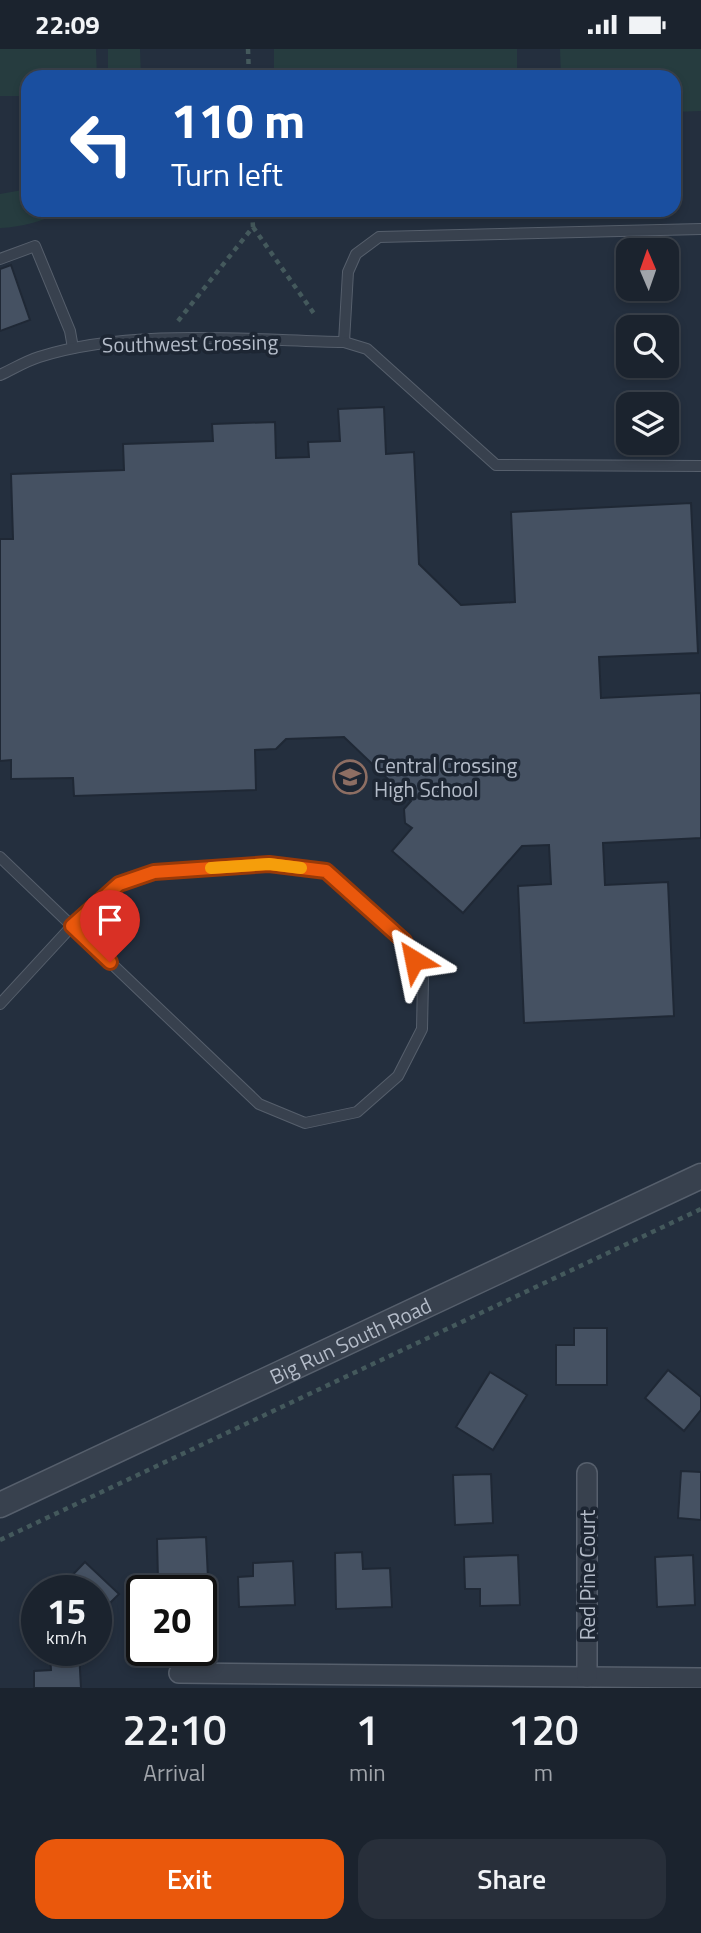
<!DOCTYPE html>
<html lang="en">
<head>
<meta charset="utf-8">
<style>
	:root { --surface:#1b232e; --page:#282f3a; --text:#f1f3f6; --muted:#a0a4aa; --line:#39404a; --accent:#ea580c }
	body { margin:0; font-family:"Titillium Web",sans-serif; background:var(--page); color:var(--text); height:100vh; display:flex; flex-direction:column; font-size:26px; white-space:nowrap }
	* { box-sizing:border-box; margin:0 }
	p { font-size:23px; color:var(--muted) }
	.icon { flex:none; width:38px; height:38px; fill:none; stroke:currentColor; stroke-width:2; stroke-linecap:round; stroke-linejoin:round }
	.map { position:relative; height:1639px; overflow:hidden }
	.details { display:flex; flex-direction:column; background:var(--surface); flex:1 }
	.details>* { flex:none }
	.top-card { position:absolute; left:21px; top:21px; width:660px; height:147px; border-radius:21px; box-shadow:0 4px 10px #0003,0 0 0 2px var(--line); background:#1a4fa0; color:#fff; overflow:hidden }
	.needle { width:46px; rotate:358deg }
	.buttons { position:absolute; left:616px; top:189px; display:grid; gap:14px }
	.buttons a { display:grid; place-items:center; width:63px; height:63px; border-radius:14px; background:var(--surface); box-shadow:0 4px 10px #0003,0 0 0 2px var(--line); font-size:35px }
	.speed { position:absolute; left:21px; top:1526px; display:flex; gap:14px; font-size:35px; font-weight:700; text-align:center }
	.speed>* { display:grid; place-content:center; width:91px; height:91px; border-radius:50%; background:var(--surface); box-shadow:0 4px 10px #0003,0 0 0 2px var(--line); line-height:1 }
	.speed small { font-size:18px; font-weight:400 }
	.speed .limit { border:4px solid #111; border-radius:10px; background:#fff; color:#111 }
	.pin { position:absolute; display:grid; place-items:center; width:60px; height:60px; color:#fff; margin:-72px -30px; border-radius:50% 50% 50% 0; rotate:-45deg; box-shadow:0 0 7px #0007 }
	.pin .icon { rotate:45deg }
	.me { position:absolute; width:77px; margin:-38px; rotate:325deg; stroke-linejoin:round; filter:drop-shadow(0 0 5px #0008) }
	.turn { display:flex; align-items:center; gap:24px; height:147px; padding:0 35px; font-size:32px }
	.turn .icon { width:91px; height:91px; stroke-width:2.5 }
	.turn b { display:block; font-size:49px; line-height:60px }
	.eta { display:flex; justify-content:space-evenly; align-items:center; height:119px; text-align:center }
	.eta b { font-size:42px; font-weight:600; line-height:49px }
	.button { display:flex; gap:14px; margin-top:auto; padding:14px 35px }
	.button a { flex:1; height:80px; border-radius:21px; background:var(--accent); color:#fff; font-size:28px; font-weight:600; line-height:80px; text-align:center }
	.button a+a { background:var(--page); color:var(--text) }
	.status { display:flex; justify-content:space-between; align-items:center; height:49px; padding:0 35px; background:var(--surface); direction:ltr }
	.status svg { height:19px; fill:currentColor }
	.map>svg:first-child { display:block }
	.green { fill:#263c3f }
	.building { fill:#455162; stroke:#1f2835; stroke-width:2 }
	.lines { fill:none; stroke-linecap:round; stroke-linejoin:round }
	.service-casing { stroke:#565f6c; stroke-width:12 }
	.minor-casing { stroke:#565f6c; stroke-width:22 }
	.tertiary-casing { stroke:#565f6c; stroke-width:27 }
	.path { stroke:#44595c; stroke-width:4.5; stroke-dasharray:5 5; stroke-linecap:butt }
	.service { stroke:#38414e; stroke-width:10 }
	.minor { stroke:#38414e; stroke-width:19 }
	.tertiary { stroke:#38414e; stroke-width:24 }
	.route-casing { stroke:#983908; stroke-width:18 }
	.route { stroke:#ea580c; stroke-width:12 }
	.slow { stroke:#f59e0b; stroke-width:12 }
	.labels { text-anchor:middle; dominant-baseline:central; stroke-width:7; stroke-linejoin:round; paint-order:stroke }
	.street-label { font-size:21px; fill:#b4bcc9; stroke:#1d2633 }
	.poi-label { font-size:21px; fill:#b4bcc9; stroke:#1d2633; text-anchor:start }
</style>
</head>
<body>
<div class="status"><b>22:09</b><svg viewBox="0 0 49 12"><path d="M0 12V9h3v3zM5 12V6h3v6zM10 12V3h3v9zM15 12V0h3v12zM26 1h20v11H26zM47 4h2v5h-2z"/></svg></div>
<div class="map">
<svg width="701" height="1639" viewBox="0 0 701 1639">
	<rect width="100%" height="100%" fill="#242f3e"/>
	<!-- green -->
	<g class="green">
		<path d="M0 0H96L97 28H28V47H0Z"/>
		<path d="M108 0H140L141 28H108Z"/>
		<rect x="274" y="0" width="243" height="28"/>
		<path d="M560 0H701V62L674 63V28H561Z"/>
		<path d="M28 140V161H65C44 172 23 178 0 179V145Z"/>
	</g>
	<!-- building -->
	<g class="building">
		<path d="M11 216 30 271 0 282V220Z"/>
		<path d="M384 358 386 405 414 403 419 515 461 556 515 553 511 463 691 454 698 604 599 608 601 649 701 644V789L603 794 605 836 668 833 674 967 524 974 518 837 551 835 549 796 522 797 463 864 392 802 412 779 405 774 404 760 411 752 344 688 286 690 276 700 255 701 256 741 74 747 73 729 11 730V711L0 712V490H13L11 425 124 421 123 395 213 392 212 375 275 373 276 409 309 408 308 393 340 392 338 360Z"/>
		<path d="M574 1279H607V1336H556V1296H574Z"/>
		<path d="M668 1321 701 1348V1361L684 1382 645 1349Z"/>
		<path d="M490 1323 527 1346 493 1401 456 1378Z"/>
		<path d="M681 1422 701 1423V1471L678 1469Z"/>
		<path d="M491 1425 493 1474 455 1476 453 1426Z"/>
		<path d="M206 1488 208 1529 158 1531 157 1490Z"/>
		<path d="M362 1503 363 1520 390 1519 392 1558 336 1560 335 1504Z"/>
		<path d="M518 1506 520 1556 480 1557V1540H465L464 1508Z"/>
		<path d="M693 1506 695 1556 657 1558 655 1508Z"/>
		<path d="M293 1512 295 1556 239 1558 238 1528 253 1527V1514Z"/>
		<path d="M85 1513 119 1545 96 1568V1542H57Z"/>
		<path d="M79 1603 81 1639H34V1622L51 1621 50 1604Z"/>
	</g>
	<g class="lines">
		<defs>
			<g id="service">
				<path d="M0 210 35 197 70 282 73 299"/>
				<path d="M344 293 348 223 356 205 379 188 701 180"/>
				<path d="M0 326C13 320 26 312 39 308 130 279 248 291 344 293L367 300 496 416 701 417"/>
				<path d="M0 808 72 877 259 1055 305 1074 357 1063 398 1027 422 980 423 930 404 892 326 822 269 815 154 823 119 835 72 877 0 955"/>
			</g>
			<g id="minor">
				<path d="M179 1624 701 1629"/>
				<path d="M587 1628V1424"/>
			</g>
			<g id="tertiary">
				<path id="s1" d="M0 1456 701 1127"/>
			</g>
		</defs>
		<!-- service casing -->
		<use href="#service" class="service-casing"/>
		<!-- minor casing -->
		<use href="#minor" class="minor-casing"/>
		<!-- tertiary casing -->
		<use href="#tertiary" class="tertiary-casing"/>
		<!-- path -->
		<g class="path">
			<path d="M248 0 249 28"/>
			<path d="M253 178 315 266"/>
			<path d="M178 272 253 178 252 161"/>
			<path d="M0 1491 701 1160"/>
		</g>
		<!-- service -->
		<use href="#service" class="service"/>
		<!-- minor -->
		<use href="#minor" class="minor"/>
		<!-- tertiary -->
		<use href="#tertiary" class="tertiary"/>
	</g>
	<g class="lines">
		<defs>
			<path id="route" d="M110 913 72 877 119 835 154 823 269 815 326 822 404 892 414 911"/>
		</defs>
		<!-- route casing -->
		<use href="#route" class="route-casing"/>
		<!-- route -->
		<use href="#route" class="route"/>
		<!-- slow -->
		<path class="slow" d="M211 819 269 815 301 819"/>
	</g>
	<!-- icons -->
	<defs>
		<symbol id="school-ring" viewBox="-11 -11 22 22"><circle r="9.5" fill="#1d2633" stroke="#8d6e63" stroke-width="1.5"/><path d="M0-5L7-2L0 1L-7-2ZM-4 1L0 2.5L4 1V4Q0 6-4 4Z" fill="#8d6e63"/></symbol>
	</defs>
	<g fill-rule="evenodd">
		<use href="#school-ring" x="331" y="709" width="38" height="38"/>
	</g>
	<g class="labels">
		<!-- street labels -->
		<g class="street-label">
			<text transform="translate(190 294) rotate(-1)">Southwest Crossing</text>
			<text stroke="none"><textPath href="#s1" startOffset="387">Big Run South Road</textPath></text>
			<text transform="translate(587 1526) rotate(-90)">Red Pine Court</text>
		</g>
		<!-- poi labels -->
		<g class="poi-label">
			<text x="374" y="716">Central Crossing<tspan x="374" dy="24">High School</tspan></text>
		</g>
	</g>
</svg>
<div class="buttons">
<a><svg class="needle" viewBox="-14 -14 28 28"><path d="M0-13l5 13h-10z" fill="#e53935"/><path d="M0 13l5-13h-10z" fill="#a0a4aa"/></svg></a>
<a><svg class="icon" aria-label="search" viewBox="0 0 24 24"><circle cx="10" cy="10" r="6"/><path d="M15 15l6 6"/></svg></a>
<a><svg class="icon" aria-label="layers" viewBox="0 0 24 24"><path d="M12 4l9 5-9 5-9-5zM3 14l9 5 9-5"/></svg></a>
</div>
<div class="speed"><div>15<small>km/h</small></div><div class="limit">20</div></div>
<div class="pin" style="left:110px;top:913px;background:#d93025"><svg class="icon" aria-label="arrive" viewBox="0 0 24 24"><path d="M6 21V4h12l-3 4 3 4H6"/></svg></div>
<svg class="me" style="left:414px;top:911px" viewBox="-20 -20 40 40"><path d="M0-17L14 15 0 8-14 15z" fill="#ea580c" stroke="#fff" stroke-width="4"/></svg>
<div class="top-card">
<div class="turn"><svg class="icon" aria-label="left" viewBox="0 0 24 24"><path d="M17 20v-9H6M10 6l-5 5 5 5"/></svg><div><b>110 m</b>Turn left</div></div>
</div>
</div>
<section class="details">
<div class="eta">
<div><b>22:10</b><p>Arrival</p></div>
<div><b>1</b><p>min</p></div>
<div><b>120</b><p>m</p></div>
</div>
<div class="button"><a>Exit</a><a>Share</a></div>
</section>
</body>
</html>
